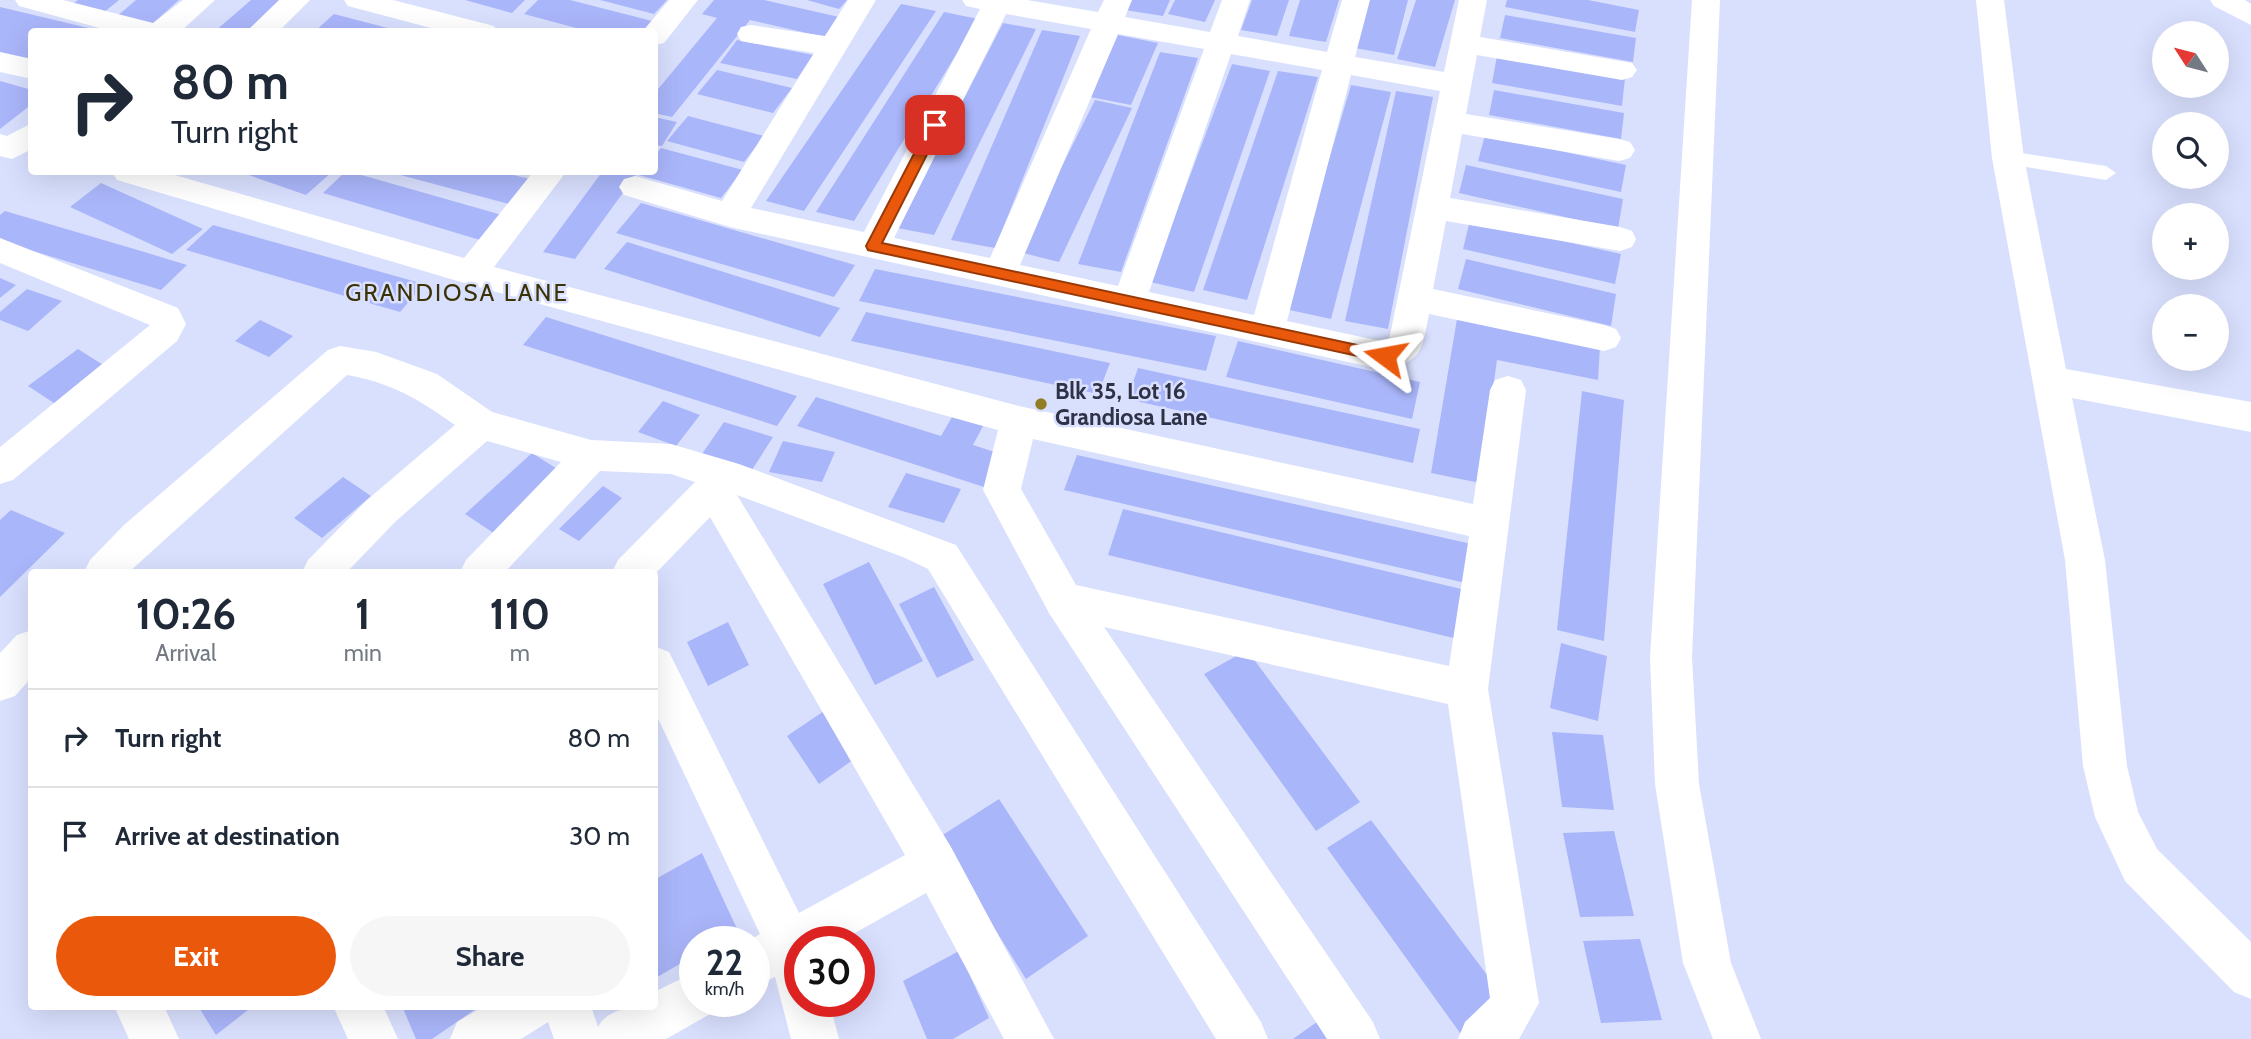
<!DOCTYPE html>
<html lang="en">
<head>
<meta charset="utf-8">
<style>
	:root { --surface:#fff; --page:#f6f6f7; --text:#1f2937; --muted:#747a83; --line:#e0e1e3; --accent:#ea580c }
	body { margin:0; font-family:Cabin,sans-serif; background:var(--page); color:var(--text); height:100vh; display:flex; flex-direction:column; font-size:26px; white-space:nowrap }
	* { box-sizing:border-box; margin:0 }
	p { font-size:23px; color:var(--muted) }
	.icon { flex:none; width:38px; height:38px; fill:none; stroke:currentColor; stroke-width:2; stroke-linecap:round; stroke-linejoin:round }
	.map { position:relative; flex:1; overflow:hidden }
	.sheet { position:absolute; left:28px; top:569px; width:630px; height:441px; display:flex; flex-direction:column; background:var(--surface); border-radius:7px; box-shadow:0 7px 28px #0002 }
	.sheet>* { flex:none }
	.guide { position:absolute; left:28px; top:28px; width:630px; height:147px; border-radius:7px; box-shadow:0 7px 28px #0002; background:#fff; color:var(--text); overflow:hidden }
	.needle { width:46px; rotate:306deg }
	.tools { position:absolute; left:2152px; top:21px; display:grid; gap:14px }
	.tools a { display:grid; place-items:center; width:77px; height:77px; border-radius:50%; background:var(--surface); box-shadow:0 7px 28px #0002; font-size:35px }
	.speed { position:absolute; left:679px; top:926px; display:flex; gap:14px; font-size:35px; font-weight:700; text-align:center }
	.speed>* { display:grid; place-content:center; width:91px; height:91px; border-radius:50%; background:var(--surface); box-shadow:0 7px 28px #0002; line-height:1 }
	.speed small { font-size:18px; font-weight:400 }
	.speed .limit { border:10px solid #d22; background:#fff; color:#111 }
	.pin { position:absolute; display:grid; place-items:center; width:60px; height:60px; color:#fff; margin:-30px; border-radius:14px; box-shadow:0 4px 10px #0006 }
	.me { position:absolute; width:77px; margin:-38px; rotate:283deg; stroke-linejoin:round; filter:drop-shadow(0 0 5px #0008) }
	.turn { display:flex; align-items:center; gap:24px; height:147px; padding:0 28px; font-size:32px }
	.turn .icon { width:91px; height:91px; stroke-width:2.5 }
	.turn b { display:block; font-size:49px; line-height:60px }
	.eta { display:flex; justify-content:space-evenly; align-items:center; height:119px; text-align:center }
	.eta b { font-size:42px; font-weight:700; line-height:49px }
	.action { display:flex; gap:14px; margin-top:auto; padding:14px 28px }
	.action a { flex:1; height:80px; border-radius:42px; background:var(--accent); color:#fff; font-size:28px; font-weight:700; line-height:80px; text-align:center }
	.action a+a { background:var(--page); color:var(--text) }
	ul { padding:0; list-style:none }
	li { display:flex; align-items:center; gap:21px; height:98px; padding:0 28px; border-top:2px solid var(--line) }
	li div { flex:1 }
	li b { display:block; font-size:26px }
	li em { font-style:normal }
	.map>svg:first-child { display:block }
	.building { fill:#aab6fa }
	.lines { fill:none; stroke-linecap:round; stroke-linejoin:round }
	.lane { fill:#fff; fill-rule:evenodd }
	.street { fill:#fff; fill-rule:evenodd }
	.secondary { fill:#fff; fill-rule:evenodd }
	.route { fill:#ea580c; stroke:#983908; stroke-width:2 }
	.poi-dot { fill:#917d24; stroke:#d9e0fe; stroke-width:2.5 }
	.labels { text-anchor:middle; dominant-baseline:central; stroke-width:5; stroke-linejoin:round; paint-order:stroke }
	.poi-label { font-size:23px; font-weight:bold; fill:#2f3246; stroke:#d9e0fe; text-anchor:start }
	.neighbourhood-label { font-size:24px; letter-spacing:2px; fill:#3c3207; stroke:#d9e0fe }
</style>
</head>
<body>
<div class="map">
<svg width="2251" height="1039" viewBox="0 0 2251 1039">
	<rect width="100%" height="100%" fill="#d9e0fe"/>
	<!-- building -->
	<g class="building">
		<path d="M78 0H119L103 13 71 5Z"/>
		<path d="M136 0H179L151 25 116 17Z"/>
		<path d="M251 0H288L252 32H214Z"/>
		<path d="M465 0H525L512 13Z"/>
		<path d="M538 0H570L652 21 642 32H591L524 14Z"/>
		<path d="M600 0H667L654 14Z"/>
		<path d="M714 0H764L839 17 824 37 750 20 672 117 654 113V94L717 18 702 14Z"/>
		<path d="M807 0H847L839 9Z"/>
		<path d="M1130 0H1170L1163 16 1125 10Z"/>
		<path d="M1175 0H1215L1205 22 1168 14Z"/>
		<path d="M1252 0H1289L1277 36 1241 30Z"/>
		<path d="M1300 0H1339L1326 42 1289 36Z"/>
		<path d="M1369 0H1408L1394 55 1355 48Z"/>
		<path d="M1416 0H1455L1435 67 1397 59Z"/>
		<path d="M1507 0H1588L1639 10 1635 32 1505 7Z"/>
		<path d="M901 4 936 11 804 211 766 201Z"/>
		<path d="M0 7 101 31V32H32V63L0 54Z"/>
		<path d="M944 12 978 19 854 221 816 212Z"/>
		<path d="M334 14 399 31V32H314Z"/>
		<path d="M1505 15 1636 38 1633 62 1500 38Z"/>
		<path d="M1003 23 1036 29 934 235 897 228Z"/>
		<path d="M1042 30 1080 36 995 248 951 240Z"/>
		<path d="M1118 35 1158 43 1131 105 1090 97Z"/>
		<path d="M737 40 813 55 797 79 720 63Z"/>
		<path d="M1160 52 1198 58 1121 272 1078 264Z"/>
		<path d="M1497 56 1625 78 1622 106 1492 83Z"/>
		<path d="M1232 64 1270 71 1194 292 1150 282Z"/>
		<path d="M717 70 792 88 773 113 697 94Z"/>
		<path d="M1278 71 1318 77 1247 300 1203 290Z"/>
		<path d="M0 81 32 90V104L0 129Z"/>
		<path d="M1351 85 1391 92 1331 319 1285 309Z"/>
		<path d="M1494 90 1624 113 1621 139 1489 115Z"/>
		<path d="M1396 91 1433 97 1388 329 1345 321Z"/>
		<path d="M1095 100 1132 108 1059 262 1019 252Z"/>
		<path d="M688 116 764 136 744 162 667 141Z"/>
		<path d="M654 117 677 122 662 146 654 145Z"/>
		<path d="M1485 135 1626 165 1621 192 1478 161Z"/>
		<path d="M661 148 743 170 721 198 639 175 642 172H654V157Z"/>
		<path d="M1466 165 1623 199 1618 229 1459 193Z"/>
		<path d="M240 172H332L306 195Z"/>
		<path d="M345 172H351L502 215 480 240 323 193Z"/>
		<path d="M389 172H501L530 179 509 204Z"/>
		<path d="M602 172H638L575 259 543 252Z"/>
		<path d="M101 183 203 229 172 254 70 207Z"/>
		<path d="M641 203 855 265 834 297 616 233Z"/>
		<path d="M5 211 141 251 187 265 161 290 0 241V215Z"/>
		<path d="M1470 220 1621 254 1615 284 1463 249Z"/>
		<path d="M213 225 424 284 400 312 186 250Z"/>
		<path d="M627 242 840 308 820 337 604 269Z"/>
		<path d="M1466 259 1616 294 1611 326 1458 289Z"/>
		<path d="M875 269 1216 336 1206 371 859 301Z"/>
		<path d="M0 278 16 285 0 298Z"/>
		<path d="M27 289 62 301 28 331 0 320V312Z"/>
		<path d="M866 312 1110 363 1098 394 851 341Z"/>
		<path d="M546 317 797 396 777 426 523 345Z"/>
		<path d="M1457 319 1600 347 1598 380 1497 360 1480 483 1431 473Z"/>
		<path d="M260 320 293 336 269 357 235 341Z"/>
		<path d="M1238 341 1420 382 1412 419 1226 377Z"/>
		<path d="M78 349 108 368 57 405 28 386Z"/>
		<path d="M1138 368 1420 429 1413 463 1127 399Z"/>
		<path d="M1582 391 1624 400 1604 641 1557 630Z"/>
		<path d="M816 397 941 436 952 417 983 426 973 445 1007 456 990 489 797 426Z"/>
		<path d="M663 401 700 415 676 446 638 432Z"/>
		<path d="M724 422 773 437 752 470 702 454Z"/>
		<path d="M783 441 835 452 822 482 769 472Z"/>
		<path d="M532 453 562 472 495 534 465 514Z"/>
		<path d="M1077 455 1476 545 1470 584 1064 490Z"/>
		<path d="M906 473 961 489 944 523 888 507Z"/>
		<path d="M343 477 371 496 322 538 294 518Z"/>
		<path d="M603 486 622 498 579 541 559 529Z"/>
		<path d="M1123 509 1470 591 1462 640 1108 555Z"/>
		<path d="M11 510 65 533 0 597V520Z"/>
		<path d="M869 562 923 661 875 685 823 584Z"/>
		<path d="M934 587 974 660 937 678 899 604Z"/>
		<path d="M728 622 749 665 708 686 687 642Z"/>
		<path d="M1561 643 1607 656 1598 721 1550 708Z"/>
		<path d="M1247 650 1360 802 1316 831 1204 674Z"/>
		<path d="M824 711 857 757 819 784 787 736Z"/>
		<path d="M1552 732 1603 735 1614 810 1562 807Z"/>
		<path d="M999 799 1088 936 1026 979 938 838Z"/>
		<path d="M1371 820 1505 999 1460 1033 1327 848Z"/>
		<path d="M1614 831 1634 916 1580 917 1563 833Z"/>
		<path d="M702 853 737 929 716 942H695V955L654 979V880Z"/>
		<path d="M1640 939 1662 1020 1601 1023 1583 941Z"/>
		<path d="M959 951 989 1018 953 1039H927L903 981Z"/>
		<path d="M198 1006H253L216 1035Z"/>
		<path d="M402 1006H480L432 1039H416Z"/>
		<path d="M1328 1014 1345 1039H1293Z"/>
	</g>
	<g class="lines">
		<!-- lane -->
		<path class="lane" d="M2008 151 2106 166 2116 173 2106 180 2001 163 1998 158 2001 153Z"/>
		<!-- street -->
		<g class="street">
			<path d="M15 0H63L153 23 183 0H215L180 32H114L19 6Z"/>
			<path d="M279 0H310L278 32H246Z"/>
			<path d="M344 0H393L494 26 498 32H446L348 6Z"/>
			<path d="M669 0H698L664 43 654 45V32H642Z"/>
			<path d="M848 0H876L751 208 864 232 980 9 966 6 962 0H1027L1098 12 1104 0H1132L1125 17 1210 32 1222 0H1250L1238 36 1327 52 1342 0H1370L1355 57 1444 72 1459 0H1487L1480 37 1632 63 1637 70 1632 77 1622 80 1477 55 1466 114 1619 139 1630 142 1635 150 1630 158 1619 161 1462 134 1450 198 1620 227 1632 231 1636 239 1632 247 1620 251 1446 221 1433 289 1604 325 1616 329 1621 338 1616 347 1604 351 1429 314C1422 349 1423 361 1385 370L730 227 624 195 619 187 624 179 635 176 722 201 814 53 751 43 741 41 737 34 741 27 751 25 825 36ZM1006 14 1091 29 990 258 894 238ZM1118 34 1204 49 1118 286 1020 265ZM1231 54 1322 70 1254 315 1149 292ZM1351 75 1440 91 1389 340 1385 342 1287 321Z"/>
			<path d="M1976 0H2004L2024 158 2066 369 2251 402V432L2072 398 2105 560 2127 766 2138 812 2157 849 2251 942V999L2234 992 2125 881 2095 817 2083 766 2065 560 1992 158Z"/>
			<path d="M2210 0H2245L2251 4V25L2214 6Z"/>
			<path d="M0 52 32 59V79L0 72Z"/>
			<path d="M32 123V149L12 159 0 156V134L7 136Z"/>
			<path d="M112 172H164L464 258 533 172H566L494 267 1019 406 1473 504 1490 390 1495 380 1508 376 1521 380 1526 390 1488 689 1539 1003 1519 1039H1458L1465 1022 1490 998 1448 704 1104 627 1373 1022 1380 1039H1327L1049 613 989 501 983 490 998 430 471 285 117 180ZM1033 439 1469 536 1449 666 1076 585 1021 489Z"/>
			<path d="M0 238 178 308 186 324 177 341 13 480 0 484V447L150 325 0 263Z"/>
			<path d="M340 346 376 352 437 374 492 412 591 440 671 444 739 464 956 545 1261 1022 1268 1039H1216L928 569 903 557 737 495 951 847 1054 1039H1004L926 893 839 942H800V1001H829L839 1039H791L775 977 754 987V942H746L760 934 654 710V646L669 652 799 913 905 855 710 517 654 575V572H612L618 560 695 482 671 474 600 471 505 572H460L466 560 561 462 487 441 395 522 347 572H302L308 560 367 500 455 425C418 399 392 383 347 375L129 572H84L90 560 124 525 328 350Z"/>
			<path d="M32 630V677L15 696 0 701V653L17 635Z"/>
			<path d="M695 972V1001H717L712 1013 666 1039H554L548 1022 521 1039H450L457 1022 484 1006H591L598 1027C607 1008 637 1006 654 1006V992Z"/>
			<path d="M114 1006H164L179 1039H129Z"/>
			<path d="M333 1006H383L398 1039H348Z"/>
		</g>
		<!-- secondary -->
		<path class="secondary" d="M1692 0H1720L1692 657 1699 784 1731 963 1761 1039H1713L1683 963 1655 784 1650 657Z"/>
	</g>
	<!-- route -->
	<path class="route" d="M935 121 942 125 882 243 1385 351 1392 356 1385 362 868 250 866 246 929 125Z"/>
	<!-- markers -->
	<circle class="poi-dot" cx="1041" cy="404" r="7"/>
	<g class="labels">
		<!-- poi labels -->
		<g class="poi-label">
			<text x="1055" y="391">Blk 35, Lot 16<tspan x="1055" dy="26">Grandiosa Lane</tspan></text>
		</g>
		<!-- neighbourhood labels -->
		<g class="neighbourhood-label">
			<text x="457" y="292">GRANDIOSA LANE</text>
		</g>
	</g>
</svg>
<div class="tools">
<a><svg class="needle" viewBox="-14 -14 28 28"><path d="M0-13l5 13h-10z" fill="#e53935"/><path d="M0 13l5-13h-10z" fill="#747a83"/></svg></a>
<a><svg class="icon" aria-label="search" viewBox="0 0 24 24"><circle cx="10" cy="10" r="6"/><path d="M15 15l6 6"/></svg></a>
<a>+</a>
<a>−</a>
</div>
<div class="speed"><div>22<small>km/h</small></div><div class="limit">30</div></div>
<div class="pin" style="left:935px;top:125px;background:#d93025"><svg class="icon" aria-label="arrive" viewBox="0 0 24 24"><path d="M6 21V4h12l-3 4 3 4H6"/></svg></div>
<svg class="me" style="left:1385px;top:356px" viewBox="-20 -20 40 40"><path d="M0-17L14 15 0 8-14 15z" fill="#ea580c" stroke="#fff" stroke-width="4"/></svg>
<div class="guide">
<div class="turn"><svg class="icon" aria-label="right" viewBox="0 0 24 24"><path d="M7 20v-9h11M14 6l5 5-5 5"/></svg><div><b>80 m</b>Turn right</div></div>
</div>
<section class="sheet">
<div class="eta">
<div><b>10:26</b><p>Arrival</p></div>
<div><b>1</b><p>min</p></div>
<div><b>110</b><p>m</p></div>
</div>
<ul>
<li><svg class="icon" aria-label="right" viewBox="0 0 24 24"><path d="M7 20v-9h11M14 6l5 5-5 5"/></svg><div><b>Turn right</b></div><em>80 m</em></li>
<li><svg class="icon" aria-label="arrive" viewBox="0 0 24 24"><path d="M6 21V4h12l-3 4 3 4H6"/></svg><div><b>Arrive at destination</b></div><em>30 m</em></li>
</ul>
<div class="action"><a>Exit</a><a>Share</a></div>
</section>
</div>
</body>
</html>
